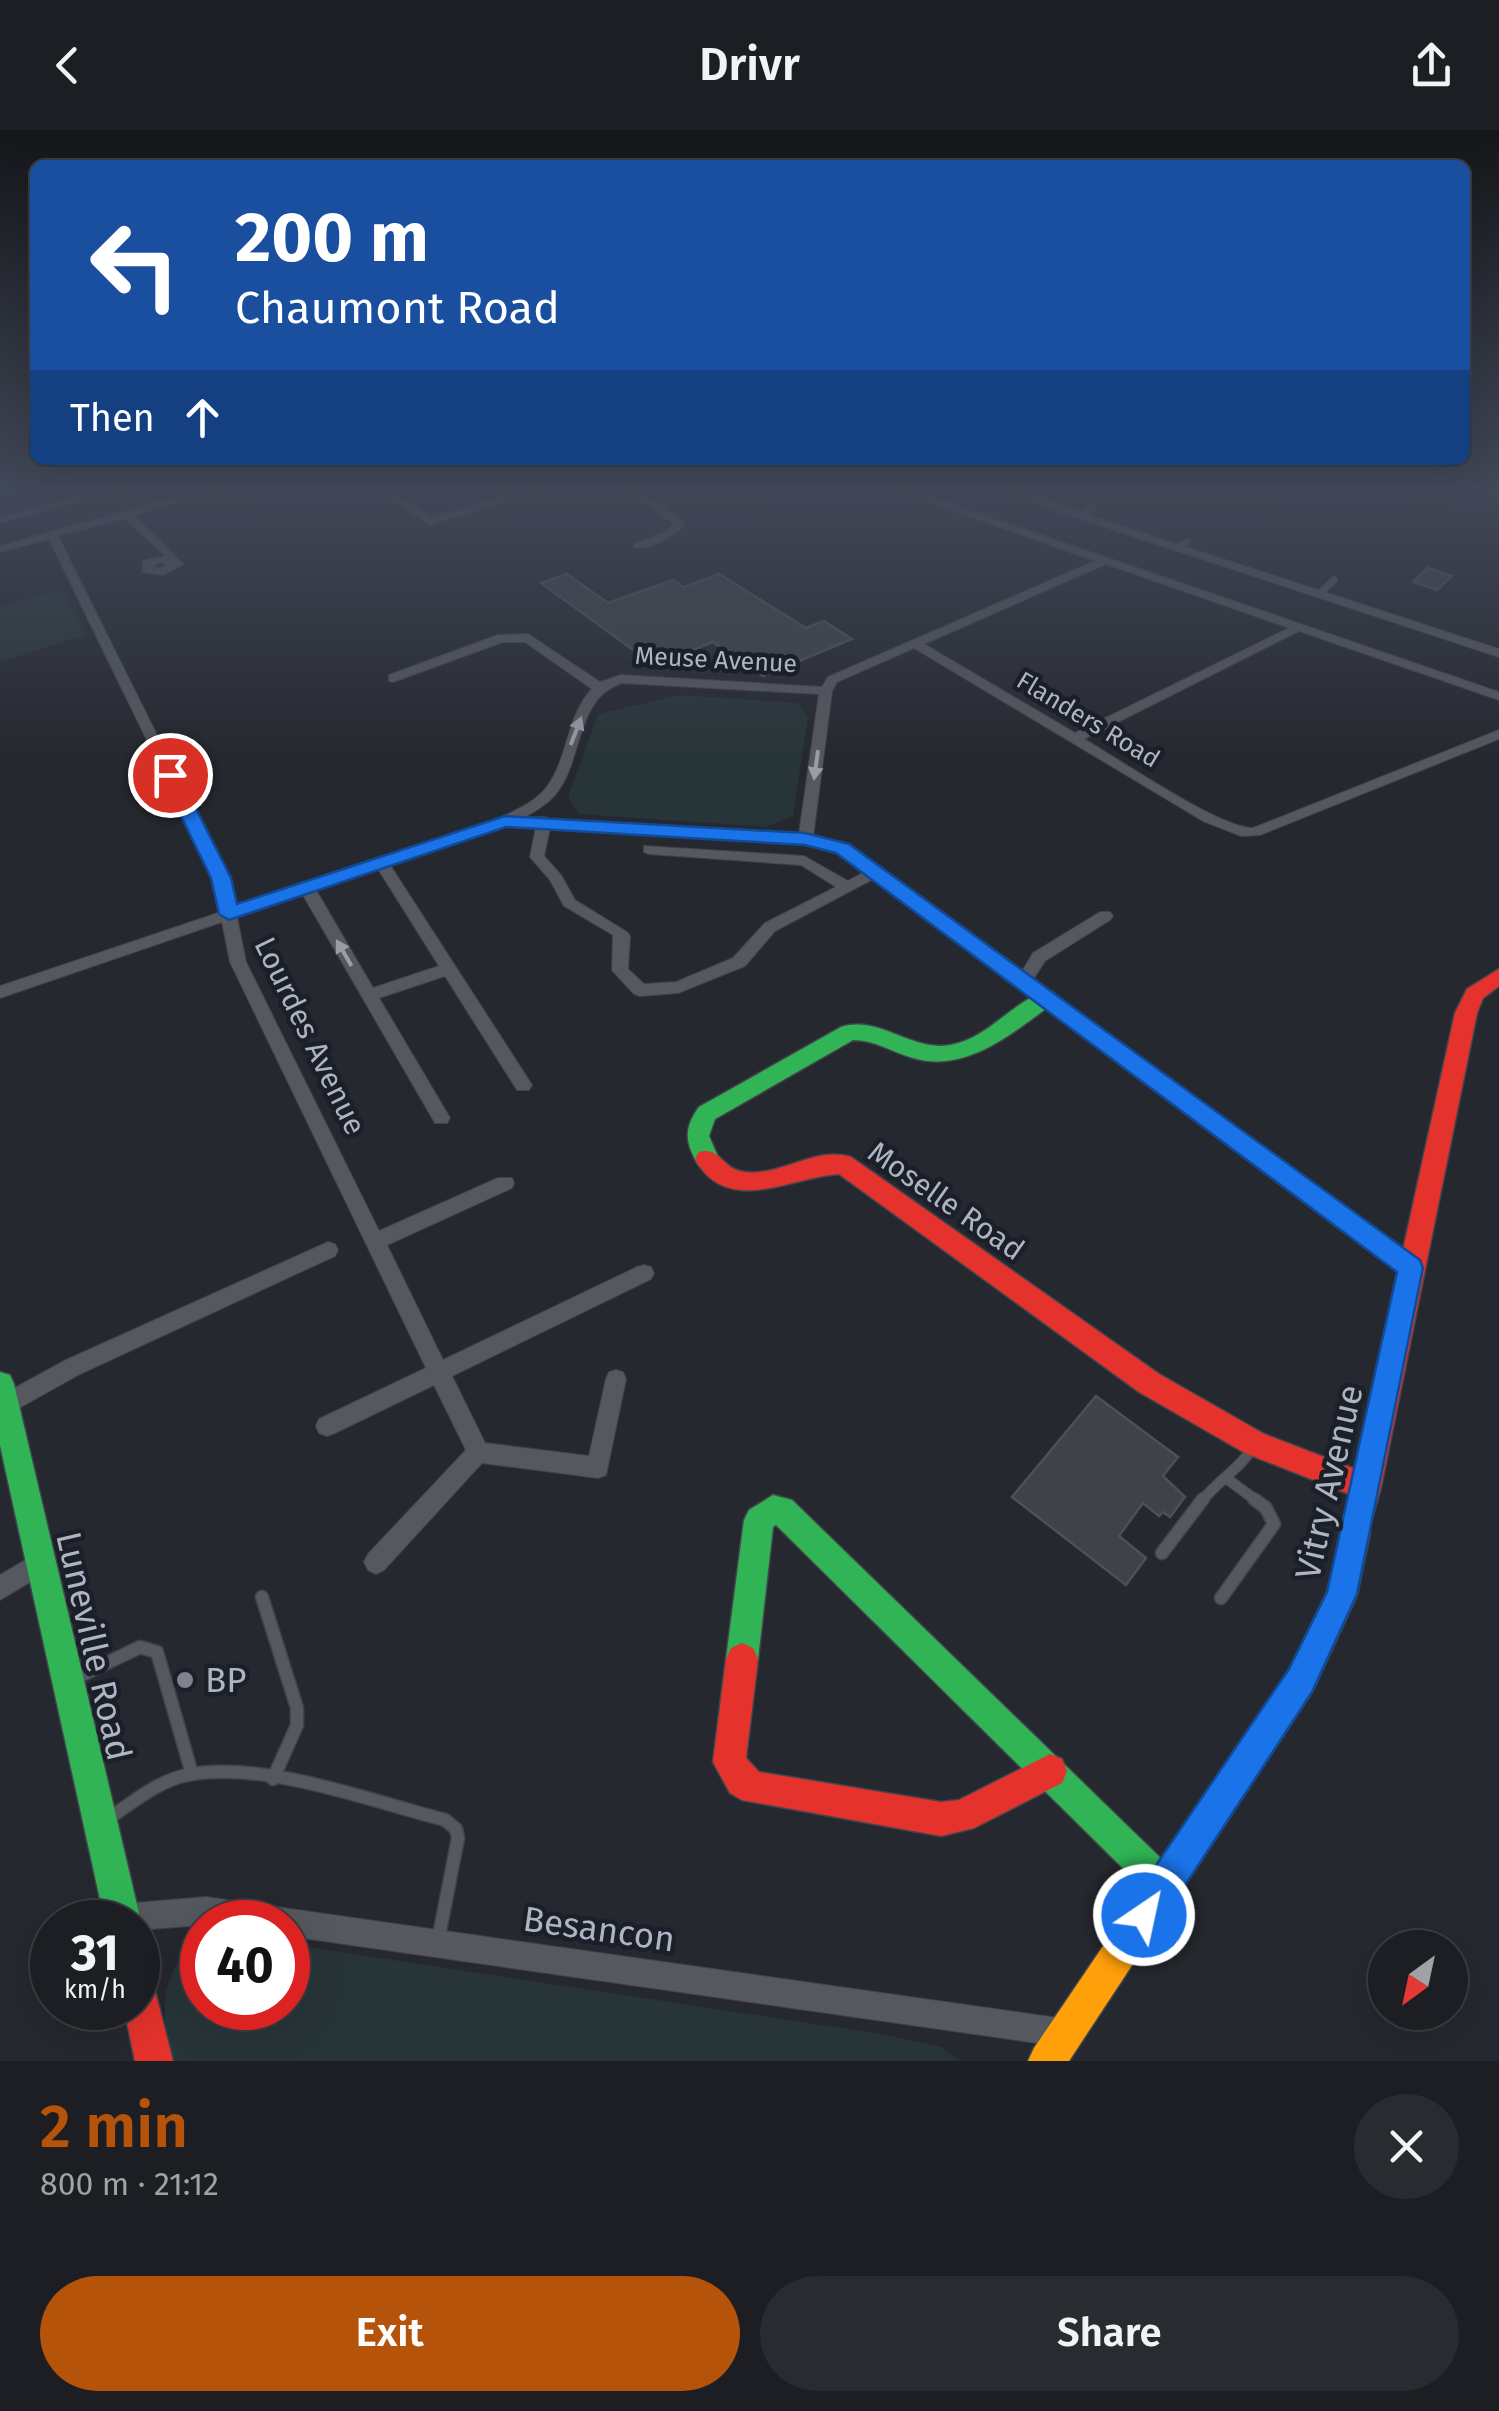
<!DOCTYPE html>
<html lang="en">
<head>
<meta charset="utf-8">
<style>
	:root { --surface:#1c1e23; --page:#292b30; --text:#f1f3f6; --muted:#a0a2a6; --line:#3a3c41; --accent:#b45309 }
	body { margin:0; font-family:"Fira Sans",sans-serif; background:var(--page); color:var(--text); height:100vh; display:flex; flex-direction:column; font-size:38px; white-space:nowrap }
	* { box-sizing:border-box; margin:0 }
	p { font-size:32px; color:var(--muted) }
	.icon { flex:none; width:55px; height:55px; fill:none; stroke:currentColor; stroke-width:2; stroke-linecap:round; stroke-linejoin:round }
	.map { position:relative; height:1931px; overflow:hidden }
	.drawer { display:flex; flex-direction:column; background:var(--surface); flex:1 }
	.drawer>* { flex:none }
	.banner { position:absolute; left:30px; top:30px; width:1440px; height:305px; border-radius:15px; box-shadow:0 10px 40px #0002,0 0 0 2px var(--line); background:#1a4fa0; color:#fff; overflow:hidden }
	.needle { width:65px; rotate:213deg }
	.controls { position:absolute; left:1368px; top:1800px; display:grid; gap:20px }
	.controls a { display:grid; place-items:center; width:100px; height:100px; border-radius:50%; background:var(--surface); box-shadow:0 10px 40px #0002,0 0 0 2px var(--line); font-size:50px }
	.speed { position:absolute; left:30px; top:1770px; display:flex; gap:20px; font-size:50px; font-weight:700; text-align:center }
	.speed>* { display:grid; place-content:center; width:130px; height:130px; border-radius:50%; background:var(--surface); box-shadow:0 10px 40px #0002,0 0 0 2px var(--line); line-height:1 }
	.speed small { font-size:25px; font-weight:400 }
	.speed .limit { border:15px solid #d22; background:#fff; color:#111 }
	.pin { position:absolute; display:grid; place-items:center; width:85px; height:85px; color:#fff; margin:-42px; border:5px solid #fff; border-radius:50%; box-shadow:0 2px 10px #0007 }
	.me { position:absolute; width:110px; margin:-55px; rotate:34deg; stroke-linejoin:round; filter:drop-shadow(0 0 8px #0008) }
	.turn { display:flex; align-items:center; gap:35px; height:210px; padding:0 40px; font-size:45px }
	.turn .icon { width:130px; height:130px; stroke-width:2.5 }
	.turn b { display:block; font-size:70px; line-height:85px }
	.then { display:flex; align-items:center; height:95px; padding:0 40px; background:#0003; gap:20px; font-size:38px }
	.round { display:grid; place-items:center; flex:none; width:105px; height:105px; border-radius:52px; background:var(--page) }
	.overview { display:flex; align-items:center; justify-content:space-between; height:170px; padding:0 40px }
	h1 { font-size:60px; font-weight:600; line-height:75px; color:var(--accent) }
	.primary-button { display:flex; gap:20px; margin-top:auto; padding:20px 40px }
	.primary-button a { flex:1; height:115px; border-radius:60px; background:var(--accent); color:#fff; font-size:40px; font-weight:600; line-height:115px; text-align:center }
	.primary-button a+a { background:var(--page); color:var(--text) }
	header { display:flex; justify-content:space-between; align-items:center; height:130px; padding:0 40px; background:var(--surface); font-size:45px; font-weight:600 }
	.map>svg:first-child { display:block }
	.green { fill:#283538 }
	.building { fill:#404248; stroke:#4d5057; stroke-width:2.5 }
	.lines { fill:none; stroke-linecap:round; stroke-linejoin:round }
	.lane-far2-casing { stroke:#414349; stroke-width:8 }
	.lane-far1-casing { stroke:#414349; stroke-width:12 }
	.lane-casing { stroke:#414349; stroke-width:15 }
	.street-casing { stroke:#414349; stroke-width:2 }
	.fast-casing { stroke:#43454c; stroke-width:3 }
	.slow-casing { stroke:#43454c; stroke-width:3 }
	.jam-casing { stroke:#43454c; stroke-width:3 }
	.lane-far2 { stroke:#55585e; stroke-width:6 }
	.lane-far1 { stroke:#55585e; stroke-width:10 }
	.lane { stroke:#55585e; stroke-width:12 }
	.street { fill:#55585e; fill-rule:evenodd }
	.fast { fill:#30b455; fill-rule:evenodd }
	.slow { fill:#ff9f0a; fill-rule:evenodd }
	.jam { fill:#e5322d; fill-rule:evenodd }
	.oneway { fill:#989da8 }
	.route { fill:#1a73e8; stroke:#114b97; stroke-width:2.5 }
	.poi-dot { fill:#7f838e; stroke:#1b1f29; stroke-width:4 }
	.labels { text-anchor:middle; dominant-baseline:central; stroke-width:9; stroke-linejoin:round; paint-order:stroke }
	.far-street-label { font-size:25px; fill:#afb4c1; stroke:#1b1f29 }
	.street-label { font-size:30px; fill:#afb4c1; stroke:#1b1f29 }
	.near-street-label { font-size:35px; fill:#afb4c1; stroke:#1b1f29 }
	.near-poi-label { font-size:35px; fill:#afb4c1; stroke:#1b1f29; text-anchor:start }
</style>
</head>
<body>
<header><svg class="icon" aria-label="back" viewBox="0 0 24 24"><path d="M15 5l-7 7 7 7"/></svg>Drivr<svg class="icon" aria-label="share" viewBox="0 0 24 24"><path d="M12 15V3M7 8l5-5 5 5M5 13v7h14v-7"/></svg></header>
<div class="map">
<svg width="1499" height="1931" viewBox="0 0 1499 1931">
	<rect width="100%" height="100%" fill="#26282f"/>
	<!-- green -->
	<g class="green">
		<path d="M61 459 87 504 0 532V477Z"/>
		<path d="M680 565 797 573 808 586 793 686 766 697 579 684 568 667 598 584Z"/>
		<path d="M202 1811V1878H288V1814L881 1904 941 1917 961 1931H172C161 1887 157 1837 202 1811Z"/>
	</g>
	<!-- building -->
	<g class="building">
		<path d="M1428 438 1452 446 1437 460 1413 452Z"/>
		<path d="M567 444 608 473 673 450 684 457 719 444 806 498 824 491 852 509 763 546 713 512 654 535 541 453Z"/>
		<path d="M1096 1266 1178 1327 1163 1346 1185 1367 1170 1387 1163 1382 1159 1386 1143 1373 1119 1406 1146 1428 1126 1455 1012 1367Z"/>
	</g>
	<g class="lines">
		<defs>
			<g id="lane-far2">
				<path d="M1081 386 1093 377"/>
				<path d="M1178 418 1187 412"/>
				<path d="M1319 464 1334 450"/>
			</g>
			<g id="lane-far1">
				<path d="M1226 1348 1257 1371"/>
				<path d="M1202 1371C1218 1350 1240 1339 1254 1316"/>
			</g>
			<g id="lane">
				<path d="M1162 1423 1203 1369"/>
				<path d="M262 1467 297 1578V1595L273 1649"/>
				<path d="M1221 1468 1274 1394 1266 1378 1254 1369"/>
				<path d="M76 1548 140 1517 157 1522 192 1644"/>
				<path d="M106 1690C131 1674 157 1651 187 1645 263 1630 371 1671 445 1690L456 1699 458 1708 438 1811"/>
			</g>
			<g id="street">
				<path d="M106 359H123L0 393V387Z"/>
				<path d="M204 359H221L134 385 183 434 163 445 142 442 143 431 165 426 125 388 58 406 228 748 236 777 500 688C516 680 535 672 546 658 569 628 566 586 592 559L525 512H503L393 552 389 551V545L498 505 528 504 600 552 621 545 822 557 828 547 1095 431 892 359H907L1499 562V570L1299 501 1084 609C1119 629 1219 698 1253 698L1499 600V609L1260 705 1241 706 1203 691 914 518 837 552 832 561 813 707 847 716 876 737 883 738 884 743 1021 843 1033 823 1100 782H1110L1113 786 1110 790 1045 831 1032 851 1417 1132 1420 1138 1417 1144 1410 1146 1403 1144 873 749 775 801 745 836 678 863 640 866 634 864 612 840 613 805 564 776 550 750 530 727 536 697 506 695 390 735 532 955 529 960H517L445 846 379 868 447 983 450 988 447 993H435L303 765 237 787 246 832 379 1101 498 1048H512L514 1053 512 1058 387 1115 443 1230 637 1137 644 1135 651 1137 654 1143 651 1149 452 1246 485 1313 589 1326 606 1249 609 1242 616 1240 623 1242 626 1249 606 1345 598 1348 482 1333 384 1440 376 1444 368 1440 364 1432 368 1424 466 1320 434 1255 335 1303 327 1306 319 1303 316 1296 319 1289 426 1238 230 832 222 792 0 868V856L221 782 214 748 49 409 0 422V416ZM160 432 168 435 161 438 152 437ZM1106 434 1289 498 1075 603 924 514ZM622 553 819 564 799 704 550 689 544 687 523 688C534 682 546 675 555 665 584 631 574 569 622 553ZM550 698 805 713 837 722 864 742 848 751 804 726 644 716V722L649 724 801 735 836 757 765 793 733 828 676 852 644 854 628 839 630 806 627 802 575 770 561 745 544 726ZM378 739 439 836 373 858 316 760Z"/>
				<path d="M375 359H387L431 388 528 359H544L430 395Z"/>
				<path d="M625 359H637L685 393C674 408 653 418 634 418V414L668 401 674 394Z"/>
				<path d="M1018 359C1033 359 1067 378 1085 384L1499 519V527L1077 388 1036 373Z"/>
				<path d="M328 1112 335 1114 338 1120 335 1126 80 1244 12 1282 0 1283V1266L66 1230Z"/>
				<path d="M39 1422 47 1426 51 1434 47 1442 0 1470V1445Z"/>
				<path d="M206 1767 1065 1889 1075 1893 1079 1903 1075 1913 1065 1917 288 1806V1792H202V1795L138 1800V1792H110L108 1788 112 1778 122 1774Z"/>
			</g>
			<g id="fast">
				<path d="M1047 861 1054 863 1057 868 1054 873C1013 902 967 944 913 928 892 922 875 910 853 910L715 989 709 1006 719 1029 715 1036H699C685 1013 683 999 699 977L841 897C880 885 911 922 950 915 988 909 1012 871 1047 861Z"/>
				<path d="M0 1242 10 1245 14 1254 141 1792 138 1800V1792H105L0 1315Z"/>
				<path d="M773 1365 792 1370 1176 1743 1181 1755 1176 1767 1164 1772 1152 1767 776 1395 773 1397 758 1529 753 1540 742 1545 731 1540 726 1529 744 1390 749 1380Z"/>
			</g>
			<path id="slow" d="M1355 1389 1365 1393 1370 1403 1357 1465 1312 1562 1069 1931H1028L1034 1918 1290 1540 1327 1462 1345 1393Z"/>
			<g id="jam">
				<path d="M1499 839V856L1483 868 1477 883 1381 1357 1365 1413 1355 1417 1345 1413 1340 1403 1349 1364 1245 1323 1139 1262 839 1044C791 1047 727 1087 695 1029L699 1022C719 1016 722 1037 740 1041 777 1050 814 1015 851 1027L1159 1244 1264 1304 1355 1339 1455 883 1467 859Z"/>
				<path d="M742 1513 753 1518 758 1529 746 1628 759 1642 941 1672 959 1670 1050 1624 1062 1629 1067 1641 1062 1653 974 1698 941 1706 742 1670 730 1663 713 1632 726 1529 731 1518Z"/>
				<path d="M138 1840 151 1845 173 1931H135L124 1878H138Z"/>
			</g>
		</defs>
		<!-- lane-far2 casing -->
		<use href="#lane-far2" class="lane-far2-casing"/>
		<!-- lane-far1 casing -->
		<use href="#lane-far1" class="lane-far1-casing"/>
		<!-- lane casing -->
		<use href="#lane" class="lane-casing"/>
		<!-- street casing -->
		<use href="#street" class="street-casing"/>
		<!-- fast casing -->
		<use href="#fast" class="fast-casing"/>
		<!-- slow casing -->
		<use href="#slow" class="slow-casing"/>
		<!-- jam casing -->
		<use href="#jam" class="jam-casing"/>
		<!-- lane-far2 -->
		<use href="#lane-far2" class="lane-far2"/>
		<!-- lane-far1 -->
		<use href="#lane-far1" class="lane-far1"/>
		<!-- lane -->
		<use href="#lane" class="lane"/>
		<!-- street -->
		<use href="#street" class="street"/>
		<!-- fast -->
		<use href="#fast" class="fast"/>
		<!-- slow -->
		<use href="#slow" class="slow"/>
		<!-- jam -->
		<use href="#jam" class="jam"/>
	</g>
	<!-- one-way arrows -->
	<defs><path id="oneway-solid" d="M-6-.8H1V-3.2L6.5 0L1 3.2V.8H-6Z" transform="scale(2.5)"/></defs>
	<g class="oneway">
		<use href="#oneway-solid" transform="translate(576 601) rotate(-69)"/>
		<use href="#oneway-solid" transform="translate(816 635) rotate(98)"/>
		<use href="#oneway-solid" transform="translate(344 823) rotate(-120)"/>
	</g>
	<!-- sky -->
	<linearGradient id="sky" x2="0" y2="1"><stop stop-color="#15161a"/><stop offset="0.57" stop-color="#414858"/><stop offset="1" stop-color="#414858" stop-opacity="0"/></linearGradient>
	<rect width="1499" height="630" fill="url(#sky)"/>
	<!-- route -->
	<path class="route" d="M170 640 179 645 231 748 237 774 505 686 805 703 849 714 1420 1130 1423 1138 1357 1464 1312 1562 1157 1798 1144 1803 1131 1798 1126 1785 1131 1772 1289 1539 1327 1462 1397 1142 836 723 805 715 506 697 229 790 219 784 211 748 161 645Z"/>
	<!-- markers -->
	<circle class="poi-dot" cx="185" cy="1550" r="10"/>
	<g class="labels">
		<!-- far-street labels -->
		<g class="far-street-label">
			<text transform="translate(716 530) rotate(3)">Meuse Avenue</text>
			<text transform="translate(1088 590) rotate(31)">Flanders Road</text>
		</g>
		<!-- street labels -->
		<g class="street-label">
			<text transform="translate(310 906) rotate(64)">Lourdes Avenue</text>
			<text transform="translate(946 1071) rotate(35)">Moselle Road</text>
		</g>
		<!-- near-street labels -->
		<g class="near-street-label">
			<text transform="translate(1329 1352) rotate(-77)">Vitry Avenue</text>
			<text transform="translate(94 1516) rotate(77)">Luneville Road</text>
			<text transform="translate(599 1799) rotate(8)">Besancon</text>
		</g>
		<!-- near-poi labels -->
		<g class="near-poi-label">
			<text x="205" y="1550">BP</text>
		</g>
	</g>
</svg>
<div class="controls">
<a><svg class="needle" viewBox="-14 -14 28 28"><path d="M0-13l5 13h-10z" fill="#e53935"/><path d="M0 13l5-13h-10z" fill="#a0a2a6"/></svg></a>
</div>
<div class="speed"><div>31<small>km/h</small></div><div class="limit">40</div></div>
<div class="pin" style="left:170px;top:645px;background:#d93025"><svg class="icon" aria-label="arrive" viewBox="0 0 24 24"><path d="M6 21V4h12l-3 4 3 4H6"/></svg></div>
<svg class="me" style="left:1144px;top:1785px" viewBox="-20 -20 40 40"><circle r="17" fill="#1a73e8" stroke="#fff" stroke-width="3"/><path d="M0-11L8 9 0 5-8 9z" fill="#fff"/></svg>
<div class="banner">
<div class="turn"><svg class="icon" aria-label="left" viewBox="0 0 24 24"><path d="M17 20v-9H6M10 6l-5 5 5 5"/></svg><div><b>200 m</b>Chaumont Road</div></div>
<div class="then">Then<svg class="icon" aria-label="ahead" viewBox="0 0 24 24"><path d="M12 20V5M6 11l6-6 6 6"/></svg></div>
</div>
</div>
<section class="drawer">
<div class="overview"><div><h1>2 min</h1><p>800 m · 21:12</p></div><a class="round"><svg class="icon" aria-label="close" viewBox="0 0 24 24"><path d="M6 6l12 12M18 6L6 18"/></svg></a></div>
<div class="primary-button"><a>Exit</a><a>Share</a></div>
</section>
</body>
</html>
